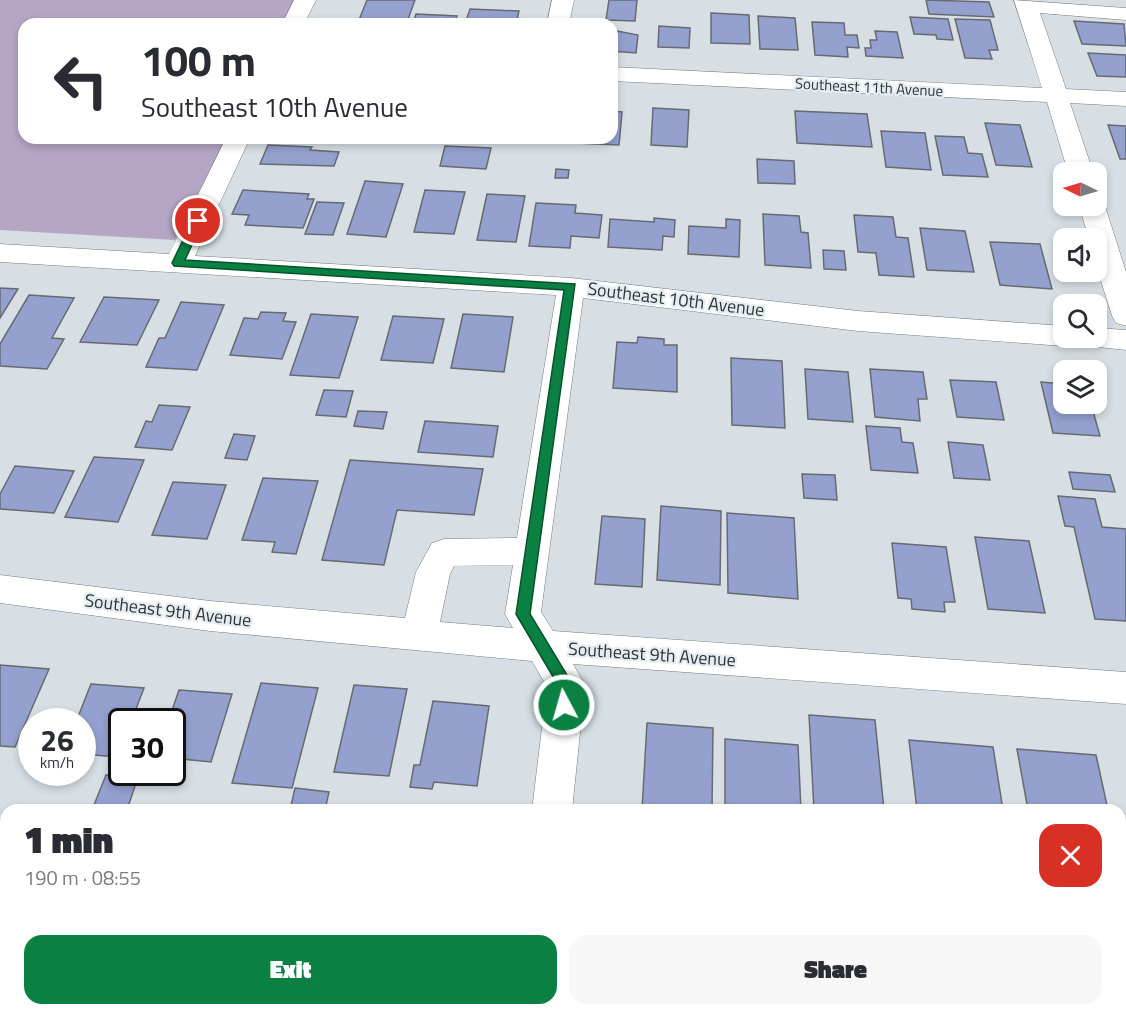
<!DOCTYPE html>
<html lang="en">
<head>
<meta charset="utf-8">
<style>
	:root { --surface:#fff; --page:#f7f7f7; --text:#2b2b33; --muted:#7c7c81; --accent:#0b8043 }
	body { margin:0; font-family:"Titillium Web",sans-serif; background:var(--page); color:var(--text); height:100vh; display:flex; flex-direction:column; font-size:22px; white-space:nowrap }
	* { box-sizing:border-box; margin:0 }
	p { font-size:20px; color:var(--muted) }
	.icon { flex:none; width:33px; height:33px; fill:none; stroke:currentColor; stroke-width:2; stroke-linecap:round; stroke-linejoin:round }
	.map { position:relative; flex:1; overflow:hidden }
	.side { position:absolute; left:0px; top:804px; width:1126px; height:212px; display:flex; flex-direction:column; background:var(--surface); border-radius:18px 18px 0 0; box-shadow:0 3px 9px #0003 }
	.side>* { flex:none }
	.banner { position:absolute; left:18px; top:18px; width:600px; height:126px; border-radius:18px; box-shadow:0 3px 9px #0003; background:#fff; color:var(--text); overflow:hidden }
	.needle { width:39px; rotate:275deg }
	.tools { position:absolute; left:1053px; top:162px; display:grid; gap:12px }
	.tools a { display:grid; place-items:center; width:54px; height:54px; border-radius:12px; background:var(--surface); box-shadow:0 3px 9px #0003; font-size:30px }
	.speed { position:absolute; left:18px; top:708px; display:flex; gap:12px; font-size:30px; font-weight:700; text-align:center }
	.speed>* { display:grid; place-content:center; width:78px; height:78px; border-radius:50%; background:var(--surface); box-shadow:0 3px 9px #0003; line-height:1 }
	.speed small { font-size:15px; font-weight:400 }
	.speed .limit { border:3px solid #111; border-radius:9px; background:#fff; color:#111 }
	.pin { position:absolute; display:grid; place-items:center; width:51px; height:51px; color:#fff; margin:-26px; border:3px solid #fff; border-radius:50%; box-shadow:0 2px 6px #0007 }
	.me { position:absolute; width:66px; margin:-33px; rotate:354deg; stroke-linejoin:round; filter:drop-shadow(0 0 4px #0008) }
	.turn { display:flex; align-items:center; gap:21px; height:126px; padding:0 24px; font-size:27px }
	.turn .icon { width:78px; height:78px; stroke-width:2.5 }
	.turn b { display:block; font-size:42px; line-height:51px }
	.round { display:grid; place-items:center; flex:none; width:63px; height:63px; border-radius:18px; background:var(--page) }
	.head { display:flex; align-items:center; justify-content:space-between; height:102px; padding:0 24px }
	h1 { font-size:36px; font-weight:800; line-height:45px }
	.primary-button { display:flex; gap:12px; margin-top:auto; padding:12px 24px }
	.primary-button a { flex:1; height:69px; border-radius:18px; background:var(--accent); color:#fff; font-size:24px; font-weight:800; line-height:69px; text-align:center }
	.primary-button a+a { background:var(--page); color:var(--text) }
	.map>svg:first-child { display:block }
	.green { fill:#b5a6c5 }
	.building { fill:#94a1cf; stroke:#686a71; stroke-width:1.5 }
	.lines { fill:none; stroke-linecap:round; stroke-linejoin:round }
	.minor-casing { stroke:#757c81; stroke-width:1 }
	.minor { fill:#fff; fill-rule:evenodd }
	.route { fill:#0b8043; stroke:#07532c; stroke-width:1.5 }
	.labels { text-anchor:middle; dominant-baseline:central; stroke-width:4.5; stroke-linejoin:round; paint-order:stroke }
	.far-street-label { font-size:15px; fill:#313437; stroke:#e4edf2 }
	.street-label { font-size:18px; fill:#313437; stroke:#e4edf2 }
</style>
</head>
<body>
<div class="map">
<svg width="1126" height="1015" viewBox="0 0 1126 1015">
	<rect width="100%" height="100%" fill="#d7dfe5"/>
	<!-- green -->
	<path class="green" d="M0 0H296L284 24H24V138H226L175 240 0 230Z"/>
	<!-- building -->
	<g class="building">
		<path d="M367 0H415L407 22 359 20Z"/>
		<path d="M609 0H637L635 21 606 20Z"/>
		<path d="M926 0 989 2 994 17 929 14Z"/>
		<path d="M470 9 519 11 516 24H465Z"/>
		<path d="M711 13 749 15 750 44 711 43Z"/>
		<path d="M416 14 457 16 454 24H413Z"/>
		<path d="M758 16 795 18 798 50 760 49Z"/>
		<path d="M910 17 948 19 953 40 937 39 936 35 914 34Z"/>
		<path d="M955 19 990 20 998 50H989L992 59 965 58Z"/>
		<path d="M1074 21 1124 24 1126 46 1082 44Z"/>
		<path d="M812 22 844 23 845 35H857L859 48 847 47 848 57 815 55Z"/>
		<path d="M659 26 690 28 689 48 658 47Z"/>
		<path d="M612 30 638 35 636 53 612 51Z"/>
		<path d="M875 31 897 32 903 58 866 56 865 48H871L870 40H877Z"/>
		<path d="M1088 53 1126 55V77L1097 76Z"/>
		<path d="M653 108 689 110 687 147 651 145Z"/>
		<path d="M612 111 622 112 619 145 576 143V138H612Z"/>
		<path d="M795 111 867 114 872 147 797 143Z"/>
		<path d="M985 123 1020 125 1032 167 996 165Z"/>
		<path d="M1108 125 1126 126V159H1120Z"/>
		<path d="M881 131 925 133 931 170 886 167Z"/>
		<path d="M935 136 964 137 968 153 982 154 988 177 943 175Z"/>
		<path d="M268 145 312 147 310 150 339 152 334 166 260 164Z"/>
		<path d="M445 146 491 148 486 169 440 166Z"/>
		<path d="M757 159 794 161 795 184 758 183Z"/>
		<path d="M556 169 569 170 568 178H555Z"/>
		<path d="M365 181 403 184 386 237 347 234Z"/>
		<path d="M243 190 309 194 307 199H314L303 228 245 225 249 215 232 214Z"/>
		<path d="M425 190 465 192 454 234 414 232Z"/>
		<path d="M487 194 525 196 516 242 477 240Z"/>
		<path d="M317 202 344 203 333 235 305 234Z"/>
		<path d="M536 203 576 205 575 213 602 215 599 238 571 236 570 248 529 246Z"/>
		<path d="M763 214 799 216 801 232 808 233 811 268 765 265Z"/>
		<path d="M854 215 893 217 896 237 908 238 914 277 879 275 876 253 858 252Z"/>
		<path d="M654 218 675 220 674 237 663 236 662 250 608 247 610 219 654 222Z"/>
		<path d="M726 219 740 220 739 257 688 254 689 226 726 228Z"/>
		<path d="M920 228 965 231 974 272 927 270Z"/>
		<path d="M990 242 1040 244 1052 289 1000 285Z"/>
		<path d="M823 250 844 251 846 270 824 269Z"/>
		<path d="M0 288 18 289 0 318Z"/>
		<path d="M29 295 74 298 52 338 64 339 47 369 0 366V344Z"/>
		<path d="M104 297 159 300 137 345 80 342Z"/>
		<path d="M181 302 224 305 197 370 146 367 159 338H165Z"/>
		<path d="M261 312 286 313 283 321 296 322 282 359 230 355 244 318 258 319Z"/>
		<path d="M311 314 358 317 339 378 290 375Z"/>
		<path d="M463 314 513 317 504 372 451 368Z"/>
		<path d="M393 316 444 319 433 363 381 360Z"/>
		<path d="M638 337 664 339V345H677V392L613 388 617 342 637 343Z"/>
		<path d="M731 358 782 361 785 428 732 425Z"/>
		<path d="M805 369 848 372 853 422 808 419Z"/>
		<path d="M870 369 923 372 927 399H918L920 421 875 417Z"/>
		<path d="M950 380 996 382 1004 420 957 417Z"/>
		<path d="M1041 382 1064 384V404H1091L1100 436 1053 433Z"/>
		<path d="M324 390 353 391 346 417 316 415Z"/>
		<path d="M159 405 190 407 172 450 135 447 146 421 152 422Z"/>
		<path d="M358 411 387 412 383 429 354 426Z"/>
		<path d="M425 421 498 426 493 457 418 452Z"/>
		<path d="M866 426 900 428 902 442 913 443 918 473 871 470Z"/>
		<path d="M234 434 255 436 247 460 225 458Z"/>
		<path d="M948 442 983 445 990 480 954 478Z"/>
		<path d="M94 457 144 460 118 522 65 517Z"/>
		<path d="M350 460 483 469 474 515 397 510 384 565 322 560Z"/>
		<path d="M15 466 74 471 54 513 0 509V494Z"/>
		<path d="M1069 472 1110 475 1115 492 1073 489Z"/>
		<path d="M802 474 835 475 837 500 804 498Z"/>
		<path d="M263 478 318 481 296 554 272 552 275 542 242 540Z"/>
		<path d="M173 482 226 485 207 539 152 535Z"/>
		<path d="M1058 496 1095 499 1102 527 1126 529V621L1095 619 1074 527 1065 526Z"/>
		<path d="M661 506 721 511 720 585 657 580Z"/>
		<path d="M727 513 794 518 798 599 728 593Z"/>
		<path d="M602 516 645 519 642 587 595 584Z"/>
		<path d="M975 537 1029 541 1045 613 988 609Z"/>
		<path d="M892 543 946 547 955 602H944L945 612 912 609 911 599 898 598Z"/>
		<path d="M0 665 49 669 15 747 0 746Z"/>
		<path d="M261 683 318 688 292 788 232 783Z"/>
		<path d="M91 684 144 688 131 722H122V747L118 757 82 754V722H76Z"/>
		<path d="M354 685 407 689 389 776 334 772Z"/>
		<path d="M179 690 232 694 211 762 172 758V722H168Z"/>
		<path d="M433 701 489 706 477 786 434 782 432 789 410 787 414 765H420Z"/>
		<path d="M809 715 875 720 884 810H814Z"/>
		<path d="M647 723 713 728 712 810H642Z"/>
		<path d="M725 739 798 745 801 810H725Z"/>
		<path d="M909 740 993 747 1003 810H917Z"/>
		<path d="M1017 749 1096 755 1108 810H1028Z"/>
		<path d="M106 775 138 777 127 810H92Z"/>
		<path d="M295 788 329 792 325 810H290Z"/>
		<path d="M0 846 6 847V937L0 952Z"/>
		<path d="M1120 985H1126V1015H1073L1072 1010H1120Z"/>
		<path d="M164 1010H242L241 1015H187Z"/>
		<path d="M293 1010H368L367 1015H304L292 1014Z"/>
		<path d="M388 1010H468L467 1015H387Z"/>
		<rect x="621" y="1010" width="78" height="5"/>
		<rect x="728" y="1010" width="72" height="5"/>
		<rect x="822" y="1010" width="62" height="5"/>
		<path d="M915 1010H1000L1001 1015H916Z"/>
	</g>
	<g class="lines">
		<defs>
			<g id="minor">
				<path d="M294 0H316L304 24H282Z"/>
				<path d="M552 0H574L569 24H547Z"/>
				<path d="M1014 0 1126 8V20L1040 13 1066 89 1126 92V106L1070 103 1093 172H1068L1047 102 612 81V67L1042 88Z"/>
				<path d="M226 138H250L195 256 571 278 858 311 1064 326V338H1096V328L1126 330V350L1080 345 1076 339 1074 343 1064 346 858 331 583 298 541 612 553 631 1126 672V704L573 664 585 685 572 810H532L547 687 532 661 210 631 0 603V575L210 601 405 618 416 572 432 543 444 539 517 538 556 295 0 262V244L169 254ZM513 565 505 614 513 628 440 622 450 574 454 566Z"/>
				<path d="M1096 199 1105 206 1126 272V326L1116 323 1112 316 1096 265V238H1089L1079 206H1096Z"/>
				<rect x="509" y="1010" width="44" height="5"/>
			</g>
		</defs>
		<!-- minor casing -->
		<use href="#minor" class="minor-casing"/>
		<!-- minor -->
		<use href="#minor" class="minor"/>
	</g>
	<!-- route -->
	<path class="route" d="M198 218 203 221 185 260 575 284 530 614 573 685 569 710H558L556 705 558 685 516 614 564 290 174 266 172 263 192 221Z"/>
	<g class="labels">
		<!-- far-street labels -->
		<g class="far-street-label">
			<text transform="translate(869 87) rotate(3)">Southeast 11th Avenue</text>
		</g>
		<!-- street labels -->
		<g class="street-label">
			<text transform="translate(676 299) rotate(7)">Southeast 10th Avenue</text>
			<text transform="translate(168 610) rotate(7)">Southeast 9th Avenue</text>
			<text transform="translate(652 654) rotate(4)">Southeast 9th Avenue</text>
		</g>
	</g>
</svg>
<div class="tools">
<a><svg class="needle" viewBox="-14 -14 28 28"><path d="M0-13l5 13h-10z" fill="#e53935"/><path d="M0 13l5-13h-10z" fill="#7c7c81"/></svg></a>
<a><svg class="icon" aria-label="sound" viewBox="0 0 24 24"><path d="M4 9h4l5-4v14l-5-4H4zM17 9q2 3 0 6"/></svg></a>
<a><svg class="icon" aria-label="search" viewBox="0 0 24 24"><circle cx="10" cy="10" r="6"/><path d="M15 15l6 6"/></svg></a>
<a><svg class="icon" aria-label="layers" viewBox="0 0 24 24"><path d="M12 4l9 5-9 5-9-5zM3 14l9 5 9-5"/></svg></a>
</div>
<div class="speed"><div>26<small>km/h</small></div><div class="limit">30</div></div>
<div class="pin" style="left:198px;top:221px;background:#d93025"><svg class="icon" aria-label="arrive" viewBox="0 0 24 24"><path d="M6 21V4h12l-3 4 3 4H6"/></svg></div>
<svg class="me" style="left:564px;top:705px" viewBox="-20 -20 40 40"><circle r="17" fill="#0b8043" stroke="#fff" stroke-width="3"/><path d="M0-11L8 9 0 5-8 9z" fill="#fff"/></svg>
<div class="banner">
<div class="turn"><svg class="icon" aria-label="left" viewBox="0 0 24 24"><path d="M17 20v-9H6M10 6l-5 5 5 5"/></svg><div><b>100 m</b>Southeast 10th Avenue</div></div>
</div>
<section class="side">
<div class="head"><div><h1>1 min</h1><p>190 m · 08:55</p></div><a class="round" style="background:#d93025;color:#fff"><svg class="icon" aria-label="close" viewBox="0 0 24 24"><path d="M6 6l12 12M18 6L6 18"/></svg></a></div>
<div class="primary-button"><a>Exit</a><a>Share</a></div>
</section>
</div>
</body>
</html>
